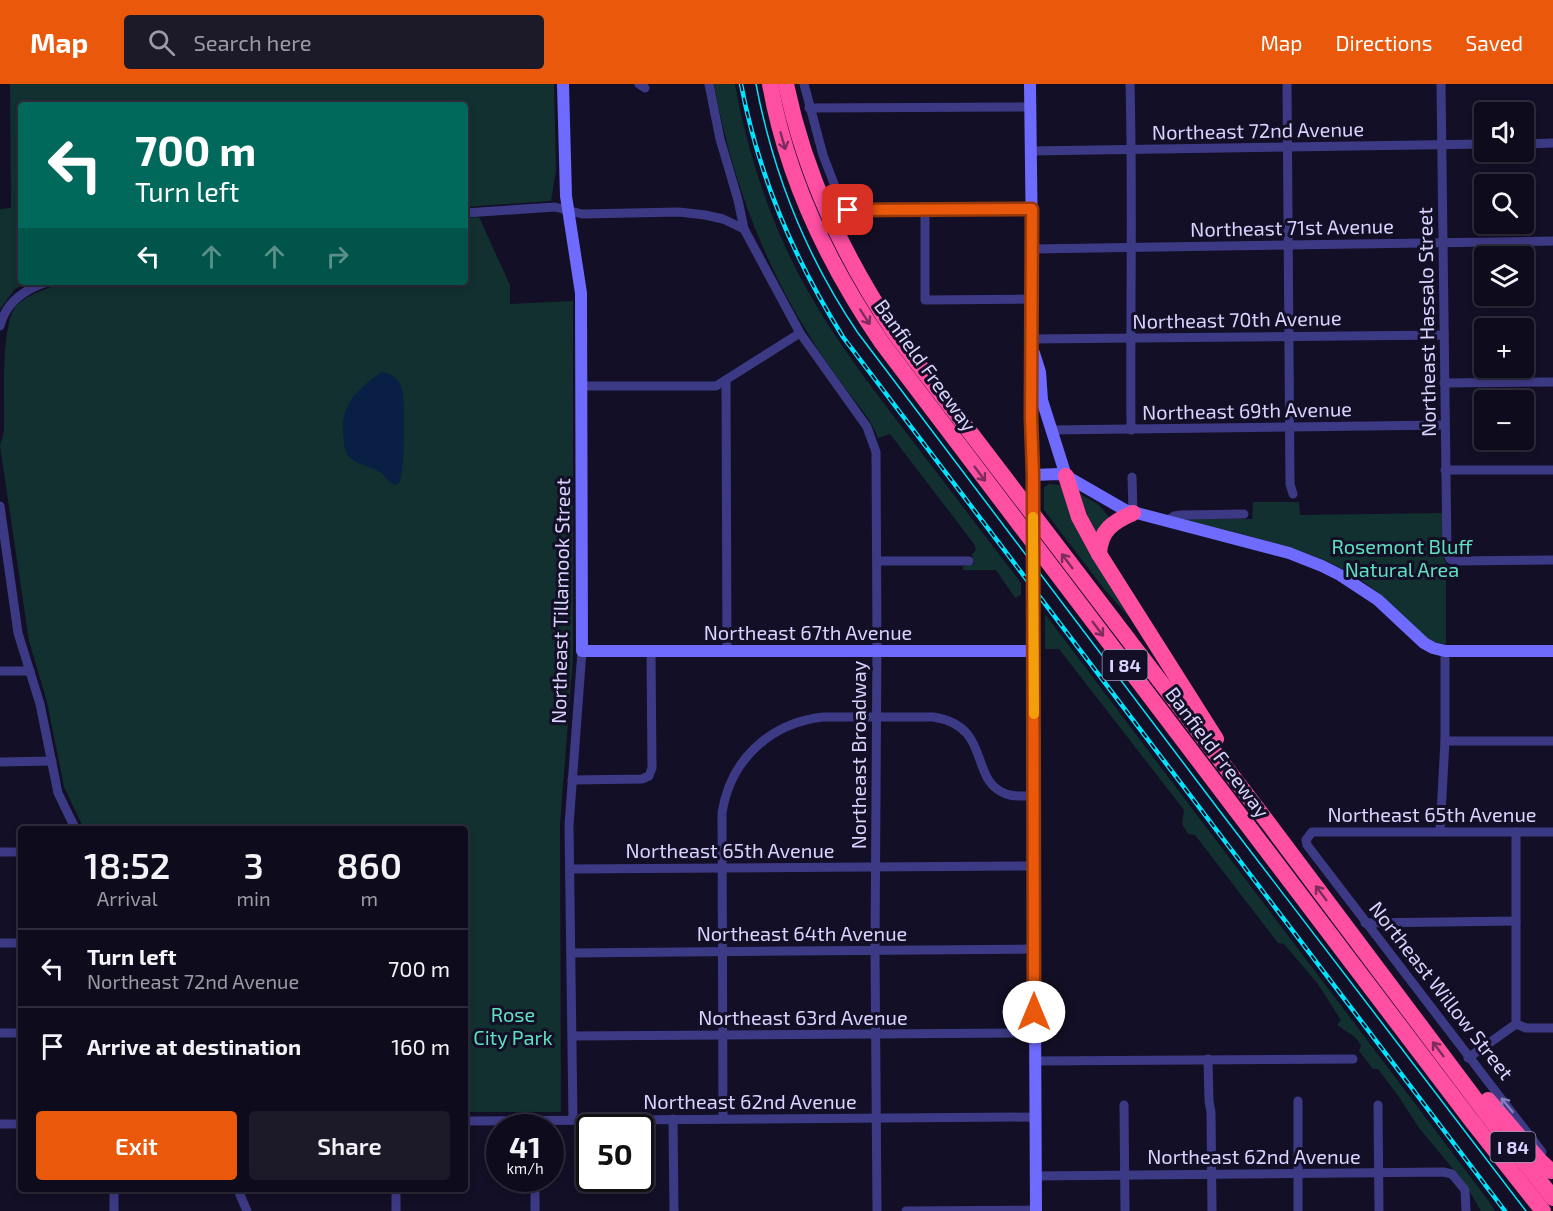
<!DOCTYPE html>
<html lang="en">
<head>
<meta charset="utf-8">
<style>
	:root { --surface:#0e0b1c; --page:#1c1929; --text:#f1f3f6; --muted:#9b9ba3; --line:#2e2b3b; --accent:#ea580c }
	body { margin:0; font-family:"Exo 2",sans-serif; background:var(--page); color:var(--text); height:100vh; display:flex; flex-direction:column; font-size:22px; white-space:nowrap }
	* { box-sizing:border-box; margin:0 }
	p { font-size:20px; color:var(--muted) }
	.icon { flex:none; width:33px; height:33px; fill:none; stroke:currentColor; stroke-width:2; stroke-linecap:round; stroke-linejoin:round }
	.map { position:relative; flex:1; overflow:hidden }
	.panel { position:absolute; left:18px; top:742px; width:450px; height:366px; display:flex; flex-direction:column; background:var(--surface); border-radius:6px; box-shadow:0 3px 9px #0003,0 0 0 2px var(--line) }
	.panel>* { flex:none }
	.top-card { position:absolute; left:18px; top:18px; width:450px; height:183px; border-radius:6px; box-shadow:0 3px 9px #0003,0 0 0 2px var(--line); background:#00695c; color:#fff; overflow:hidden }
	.tools { position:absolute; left:1474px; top:18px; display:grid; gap:12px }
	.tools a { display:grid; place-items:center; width:60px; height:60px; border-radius:6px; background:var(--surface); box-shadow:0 3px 9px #0003,0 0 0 2px var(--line); font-size:30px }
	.speed { position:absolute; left:486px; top:1030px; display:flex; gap:12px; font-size:30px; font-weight:700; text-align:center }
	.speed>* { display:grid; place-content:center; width:78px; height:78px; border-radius:50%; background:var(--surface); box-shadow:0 3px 9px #0003,0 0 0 2px var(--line); line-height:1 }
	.speed small { font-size:15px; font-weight:400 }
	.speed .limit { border:3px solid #111; border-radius:9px; background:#fff; color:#111 }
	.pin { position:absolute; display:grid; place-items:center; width:51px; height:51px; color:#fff; margin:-26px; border-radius:12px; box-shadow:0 3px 9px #0006 }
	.me { position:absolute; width:66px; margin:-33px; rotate:0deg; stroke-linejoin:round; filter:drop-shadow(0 0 4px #0008) }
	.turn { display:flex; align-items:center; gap:21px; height:126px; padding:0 18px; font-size:27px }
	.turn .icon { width:78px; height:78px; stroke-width:2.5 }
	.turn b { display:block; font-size:42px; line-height:51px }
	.lanes { display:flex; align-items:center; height:57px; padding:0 18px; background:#0003; justify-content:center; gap:30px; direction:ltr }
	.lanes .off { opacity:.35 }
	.eta { display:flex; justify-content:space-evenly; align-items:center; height:102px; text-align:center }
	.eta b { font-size:36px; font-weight:600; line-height:42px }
	.primary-button { display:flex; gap:12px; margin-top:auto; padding:12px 18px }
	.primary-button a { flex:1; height:69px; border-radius:6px; background:var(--accent); color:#fff; font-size:24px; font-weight:600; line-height:69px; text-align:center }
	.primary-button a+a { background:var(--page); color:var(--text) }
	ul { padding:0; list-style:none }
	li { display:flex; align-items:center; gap:18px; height:78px; padding:0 18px; border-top:2px solid var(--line) }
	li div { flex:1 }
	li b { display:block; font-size:22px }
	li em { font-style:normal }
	header { display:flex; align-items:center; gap:36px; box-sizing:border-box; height:84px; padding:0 30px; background:var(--accent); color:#fff }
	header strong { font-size:28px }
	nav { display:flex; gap:33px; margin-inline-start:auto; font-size:21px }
	.search { width:420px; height:54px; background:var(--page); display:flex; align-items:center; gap:15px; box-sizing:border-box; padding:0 21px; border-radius:6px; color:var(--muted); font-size:22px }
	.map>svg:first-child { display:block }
	.green { fill:#12302f }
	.water { fill:#0a1f44 }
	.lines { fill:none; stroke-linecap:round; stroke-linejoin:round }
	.street { stroke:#3d3a85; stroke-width:9 }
	.secondary { stroke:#6f6bff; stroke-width:12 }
	.highway { stroke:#ff4fa3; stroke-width:16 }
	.tram { stroke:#00e5ff; stroke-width:1.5 }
	.rail-casing { stroke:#00e5ff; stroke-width:4.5 }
	.rail { stroke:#130f26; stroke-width:2; stroke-dasharray:7; stroke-linecap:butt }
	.secondary-bridge { stroke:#6f6bff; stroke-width:12 }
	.oneway { stroke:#7d2c5e }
	.oneway2 { stroke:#837fbc }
	.route-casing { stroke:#983908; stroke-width:15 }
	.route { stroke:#ea580c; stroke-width:10 }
	.slow { stroke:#f59e0b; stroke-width:10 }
	.labels { text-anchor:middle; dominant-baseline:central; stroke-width:6; stroke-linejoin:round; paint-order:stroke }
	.shield { fill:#130f26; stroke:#9e99be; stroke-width:1.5 }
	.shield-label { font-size:18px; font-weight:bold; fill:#d9d4ff }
	.street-label { font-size:20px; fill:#d9d4ff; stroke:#130f26 }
	.park-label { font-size:20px; fill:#5fe0c0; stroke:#130f26 }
</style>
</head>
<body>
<header>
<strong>Map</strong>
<div class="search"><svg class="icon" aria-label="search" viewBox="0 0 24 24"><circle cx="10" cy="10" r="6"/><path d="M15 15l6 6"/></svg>Search here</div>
<nav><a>Map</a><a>Directions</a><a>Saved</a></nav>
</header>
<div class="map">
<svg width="1553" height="1127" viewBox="0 0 1553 1127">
	<rect width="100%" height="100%" fill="#130f26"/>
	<!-- green -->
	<g class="green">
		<path d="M10 0H554L556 86 551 117 465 123V21H21V198H29L15 205 0 225V125L11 124Z"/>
		<path d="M714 0H735C745 55 761 109 784 160 815 229 860 288 905 347 944 398 982 448 1021 499V511L1015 514 996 486H963V482L974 480 972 470 976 466 974 460 890 350 878 354C871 335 857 320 845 304 833 287 820 270 809 251 761 174 730 89 714 0Z"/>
		<path d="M479 133 510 201V220L573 217V573L560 741 561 1028H465V746L84 745 64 703 47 618 29 557 0 362C1 356 4 351 4 345 5 316 0 243 16 222 29 209 49 204 66 198H465V134Z"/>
		<path d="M1049 400 1060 401 1130 532 1129 533 1104 505 1044 426V403Z"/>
		<path d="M1080 410 1098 420 1109 433 1096 456Z"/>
		<path d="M1253 418H1299L1300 431 1443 429 1444 475 1446 479V561L1434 558 1425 553C1401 530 1378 505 1348 488 1302 462 1234 449 1182 435H1252Z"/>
		<path d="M1045 530 1488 1116 1495 1127H1481L1464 1098 1419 1044 1399 1013 1378 985H1373L1359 967 1361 961 1355 953 1337 941 1341 936 1317 899 1284 860 1278 859 1195 751 1188 750 1182 740 1184 726 1059 565H1045Z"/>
	</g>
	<!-- water -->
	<path class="water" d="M382 288C393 289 402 298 403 310 405 322 405 392 399 399L395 401C387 399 386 391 378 387 369 382 356 380 349 373 344 367 344 358 343 351 340 321 358 304 382 288Z"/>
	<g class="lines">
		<!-- street -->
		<g class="street">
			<path d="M639 0 645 4"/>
			<path d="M709 0 720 55 738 116 744 145 800 249 867 343 876 368 877 557 875 866 877 1127"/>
			<path d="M804 0 823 71 844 126 1032 125"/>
			<path d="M1130 0C1133 115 1130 230 1131 346"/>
			<path d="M1287 0 1290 400 1293 410"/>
			<path d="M1441 0 1447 469 1450 475 1454 477 1553 476"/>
			<path d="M809 24 1030 23"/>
			<path d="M1524 60 1553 59"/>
			<path d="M1031 67 1485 60"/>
			<path d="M925 126V216L1032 215"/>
			<path d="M465 129 555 123 582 130 679 128 705 131 723 135 744 145"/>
			<path d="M1032 165 1553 157"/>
			<path d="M0 242C6 218 25 205 47 198"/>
			<path d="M1031 255 1444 251"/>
			<path d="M726 297 727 567"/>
			<path d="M1444 299 1553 298"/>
			<path d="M582 302H716L800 249"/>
			<path d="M1050 346 1444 341"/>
			<path d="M1445 386H1553"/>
			<path d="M1132 393 1133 429"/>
			<path d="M0 422 18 549 40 620 58 709 76 746"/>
			<path d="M1166 437 1174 432 1182 431 1244 430"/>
			<path d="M877 477H969"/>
			<path d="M0 587H30"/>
			<path d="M1445 657H1553"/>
			<path d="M0 678 52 677"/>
			<path d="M572 696 642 695 649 692 652 684 651 567"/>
			<path d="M1440 748 1445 657V567"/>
			<path d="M0 768H21"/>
			<path d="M570 785 1034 782"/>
			<path d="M1365 839 1516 837"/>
			<path d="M0 859H21"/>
			<path d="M571 869 1034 865"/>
			<path d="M1516 940V748"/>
			<path d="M0 949H21"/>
			<path d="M572 952 1034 949"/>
			<path d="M1468 974 1516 940 1526 944H1553"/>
			<path d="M1208 975 1209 1017 1211 1028 1212 1127"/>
			<path d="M1034 977 1353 975"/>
			<path d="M1298 1017V1127"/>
			<path d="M1124 1021 1125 1127"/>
			<path d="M1378 1021 1379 1127"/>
			<path d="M723 1034 722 729C730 676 770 639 823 633H933C993 642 968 696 1006 710 1014 713 1024 712 1034 712"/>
			<path d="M673 1035 674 1127"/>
			<path d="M573 1036 569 741 582 567"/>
			<path d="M465 1037 1035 1033"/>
			<path d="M0 1040H21"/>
			<path d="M1542 1068 1307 761 1306 756 1312 748H1553"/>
			<path d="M1035 1092 1443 1088 1452 1090 1465 1106 1466 1127"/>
			<path d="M535 1095V1127"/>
			<path d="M114 1106V1127"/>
			<path d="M238 1106 247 1127"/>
			<path d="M396 1106V1127"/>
			<path d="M906 1127 1036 1126"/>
		</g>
		<!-- secondary -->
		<g class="secondary">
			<path d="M563 0 566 112 581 209 582 567H1033"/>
			<path d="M1030 0 1032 165 1031 334 1033 410"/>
			<path d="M1034 269 1040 288 1042 316 1066 392"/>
			<path d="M1033 391 1059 390 1066 392 1125 426 1289 469 1322 482 1340 491 1378 516 1424 559 1433 564 1445 567H1553"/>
			<path d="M1033 525 1036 1127"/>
		</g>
		<!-- highway -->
		<g class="highway">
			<path d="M770 0C787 95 828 180 882 259L1471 1036 1543 1127"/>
			<path d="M786 0C805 92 844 173 896 251L1269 740 1485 1028 1553 1114"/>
			<path d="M1066 392 1079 433 1099 470 1216 655"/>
			<path d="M1099 470C1100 446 1113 438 1133 429"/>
			<path d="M1488 1016 1540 1077 1551 1087"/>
		</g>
		<!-- tram -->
		<path class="tram" d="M756 0C773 89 807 174 858 249L1219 726 1526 1127"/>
		<defs>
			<path id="rail" d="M741 0C759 93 793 173 843 253L1505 1127"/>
		</defs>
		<!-- rail casing -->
		<use href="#rail" class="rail-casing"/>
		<!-- rail -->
		<use href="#rail" class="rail"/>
		<!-- secondary-bridge -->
		<path class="secondary-bridge" d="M1033 525V410"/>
	</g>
	<!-- one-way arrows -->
	<defs><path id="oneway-shaft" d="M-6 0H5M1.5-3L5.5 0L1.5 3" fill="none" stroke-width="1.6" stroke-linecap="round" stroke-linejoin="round" transform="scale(1.5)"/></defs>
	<g class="oneway">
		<use href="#oneway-shaft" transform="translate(783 57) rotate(74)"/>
		<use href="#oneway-shaft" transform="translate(865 233) rotate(57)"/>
		<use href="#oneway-shaft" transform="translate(980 390) rotate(53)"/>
		<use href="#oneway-shaft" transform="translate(1067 477) rotate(-127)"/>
		<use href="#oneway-shaft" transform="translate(1098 545) rotate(53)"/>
		<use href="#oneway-shaft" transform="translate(1321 809) rotate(-127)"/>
		<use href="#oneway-shaft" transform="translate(1438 965) rotate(-127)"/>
	</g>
	<use class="oneway2" href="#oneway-shaft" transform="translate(1507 1021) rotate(-129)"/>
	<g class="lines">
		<defs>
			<path id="route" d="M848 126 1032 125 1031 334 1033 391 1034 928"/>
		</defs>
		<!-- route casing -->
		<use href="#route" class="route-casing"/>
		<!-- route -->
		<use href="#route" class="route"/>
		<!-- slow -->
		<path class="slow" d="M1033 433 1034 630"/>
	</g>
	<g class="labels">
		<!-- shield labels -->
		<g class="shield">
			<rect x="1102.5" y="566" width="45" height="30" rx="4.5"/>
			<rect x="1490.5" y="1048" width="45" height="30" rx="4.5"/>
		</g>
		<g class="shield-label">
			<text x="1125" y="581">I 84</text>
			<text x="1513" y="1063">I 84</text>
		</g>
		<!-- street labels -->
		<g class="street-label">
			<text transform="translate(1258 46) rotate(-1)">Northeast 72nd Avenue</text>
			<text transform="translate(1292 143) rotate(-1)">Northeast 71st Avenue</text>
			<text transform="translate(1237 235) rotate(-1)">Northeast 70th Avenue</text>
			<text transform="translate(1426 238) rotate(-91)">Northeast Hassalo Street</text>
			<text transform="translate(926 281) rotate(54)">Banfield Freeway</text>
			<text transform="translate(1247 326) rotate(-1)">Northeast 69th Avenue</text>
			<text transform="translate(560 517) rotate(-89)">Northeast Tillamook Street</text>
			<text x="808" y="548">Northeast 67th Avenue</text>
			<text transform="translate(1218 668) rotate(53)">Banfield Freeway</text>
			<text transform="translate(858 671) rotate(-90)">Northeast Broadway</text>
			<text x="1432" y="730">Northeast 65th Avenue</text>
			<text x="730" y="766">Northeast 65th Avenue</text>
			<text x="802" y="849">Northeast 64th Avenue</text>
			<text transform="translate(1442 906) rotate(52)">Northeast Willow Street</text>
			<text x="803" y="933">Northeast 63rd Avenue</text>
			<text x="750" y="1017">Northeast 62nd Avenue</text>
			<text x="1254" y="1072">Northeast 62nd Avenue</text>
		</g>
		<!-- park labels -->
		<g class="park-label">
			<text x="1402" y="462">Rosemont Bluff<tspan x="1402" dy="23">Natural Area</tspan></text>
			<text x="513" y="930">Rose<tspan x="513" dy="23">City Park</tspan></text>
		</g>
	</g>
</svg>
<div class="tools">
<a><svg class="icon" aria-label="sound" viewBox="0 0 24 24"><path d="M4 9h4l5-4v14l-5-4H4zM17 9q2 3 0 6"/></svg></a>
<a><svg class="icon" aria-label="search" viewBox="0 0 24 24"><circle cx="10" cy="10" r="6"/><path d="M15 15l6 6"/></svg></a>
<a><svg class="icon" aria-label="layers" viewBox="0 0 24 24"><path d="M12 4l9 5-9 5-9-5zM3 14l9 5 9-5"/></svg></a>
<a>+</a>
<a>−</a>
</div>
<div class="speed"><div>41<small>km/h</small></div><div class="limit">50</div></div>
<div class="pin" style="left:848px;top:126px;background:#d93025"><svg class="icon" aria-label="arrive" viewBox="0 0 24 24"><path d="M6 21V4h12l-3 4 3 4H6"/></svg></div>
<svg class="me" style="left:1034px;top:928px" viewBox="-20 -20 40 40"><circle r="19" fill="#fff"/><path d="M0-13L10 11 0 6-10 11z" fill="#ea580c"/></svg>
<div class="top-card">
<div class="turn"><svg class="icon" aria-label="left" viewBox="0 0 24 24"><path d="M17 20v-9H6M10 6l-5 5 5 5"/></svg><div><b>700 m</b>Turn left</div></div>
<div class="lanes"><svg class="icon" aria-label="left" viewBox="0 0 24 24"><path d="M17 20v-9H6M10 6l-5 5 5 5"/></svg><svg class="icon off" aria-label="ahead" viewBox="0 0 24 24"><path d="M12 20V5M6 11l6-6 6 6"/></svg><svg class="icon off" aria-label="ahead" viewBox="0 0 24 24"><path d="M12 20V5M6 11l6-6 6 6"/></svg><svg class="icon off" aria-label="right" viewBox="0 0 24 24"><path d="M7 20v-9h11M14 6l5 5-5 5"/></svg></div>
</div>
<section class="panel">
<div class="eta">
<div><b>18:52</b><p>Arrival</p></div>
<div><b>3</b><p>min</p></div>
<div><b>860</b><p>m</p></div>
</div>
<ul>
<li><svg class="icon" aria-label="left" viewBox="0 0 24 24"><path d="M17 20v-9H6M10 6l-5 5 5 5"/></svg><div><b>Turn left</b><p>Northeast 72nd Avenue</p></div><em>700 m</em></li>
<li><svg class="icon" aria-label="arrive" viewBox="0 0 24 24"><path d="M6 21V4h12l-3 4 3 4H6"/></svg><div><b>Arrive at destination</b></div><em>160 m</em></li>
</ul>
<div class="primary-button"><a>Exit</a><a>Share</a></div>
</section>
</div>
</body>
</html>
